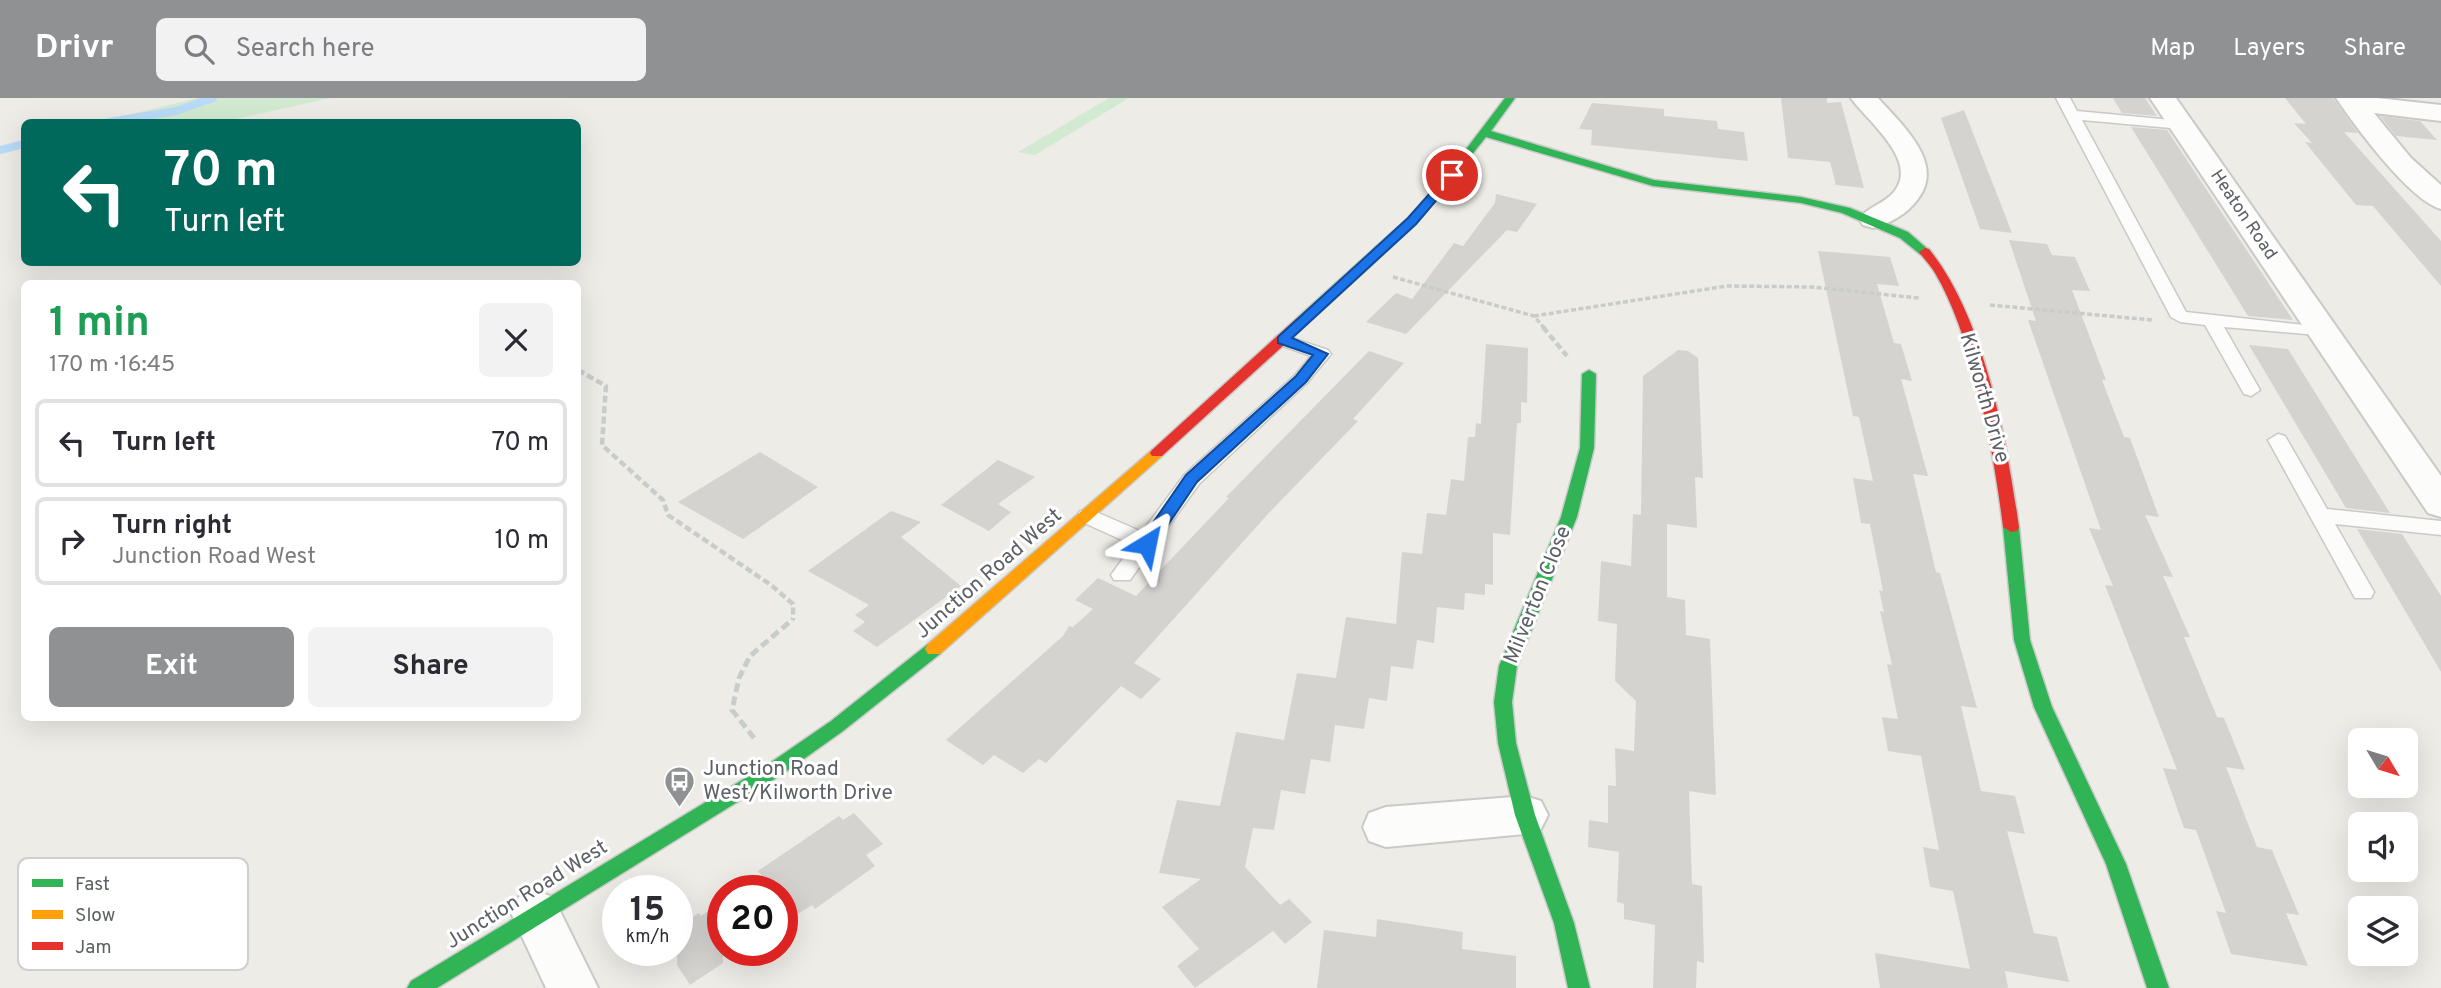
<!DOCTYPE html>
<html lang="en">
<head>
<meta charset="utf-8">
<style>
	:root { --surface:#fff; --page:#f2f2f3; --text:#2b2b33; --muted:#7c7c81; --line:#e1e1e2; --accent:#8f9193 }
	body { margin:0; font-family:Overpass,sans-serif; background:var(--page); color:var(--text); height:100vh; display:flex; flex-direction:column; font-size:26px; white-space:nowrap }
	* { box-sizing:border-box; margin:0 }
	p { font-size:23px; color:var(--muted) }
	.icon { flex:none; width:38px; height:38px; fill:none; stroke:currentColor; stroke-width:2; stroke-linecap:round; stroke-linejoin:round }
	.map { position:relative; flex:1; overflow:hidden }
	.panel { position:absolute; left:21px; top:182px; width:560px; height:441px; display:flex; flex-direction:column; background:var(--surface); border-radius:10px; box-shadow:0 7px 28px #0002 }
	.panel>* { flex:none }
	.hud { position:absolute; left:21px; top:21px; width:560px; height:147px; border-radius:10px; box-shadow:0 7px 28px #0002; background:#00695c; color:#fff; overflow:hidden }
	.needle { width:46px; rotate:128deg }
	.tools { position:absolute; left:2348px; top:630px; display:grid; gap:14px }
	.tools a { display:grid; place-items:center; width:70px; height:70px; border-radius:10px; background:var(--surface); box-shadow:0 7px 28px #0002; font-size:35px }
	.speed { position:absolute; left:602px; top:777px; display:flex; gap:14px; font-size:35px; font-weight:700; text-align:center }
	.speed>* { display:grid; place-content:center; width:91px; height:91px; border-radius:50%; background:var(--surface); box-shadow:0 7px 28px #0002; line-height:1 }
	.speed small { font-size:18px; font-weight:400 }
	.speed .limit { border:10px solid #d22; background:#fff; color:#111 }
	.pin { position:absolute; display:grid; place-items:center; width:60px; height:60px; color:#fff; margin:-30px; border:4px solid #fff; border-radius:50%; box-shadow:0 2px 7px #0007 }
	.me { position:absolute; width:77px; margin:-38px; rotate:35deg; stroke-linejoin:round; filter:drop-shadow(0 0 5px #0008) }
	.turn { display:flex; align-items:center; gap:24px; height:147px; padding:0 28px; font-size:32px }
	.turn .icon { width:91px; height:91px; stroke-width:2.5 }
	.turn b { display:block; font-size:49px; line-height:60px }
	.round { display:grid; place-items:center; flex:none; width:74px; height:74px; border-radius:10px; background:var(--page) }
	.head { display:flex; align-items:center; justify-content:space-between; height:119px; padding:0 28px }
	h1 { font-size:42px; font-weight:700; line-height:52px; color:#1e9e55 }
	.primary-button { display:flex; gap:14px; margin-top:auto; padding:14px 28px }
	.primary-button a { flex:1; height:80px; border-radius:10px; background:var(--accent); color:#fff; font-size:28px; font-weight:700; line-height:80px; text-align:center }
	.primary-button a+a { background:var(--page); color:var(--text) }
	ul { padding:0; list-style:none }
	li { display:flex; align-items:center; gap:21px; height:88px; margin:0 14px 10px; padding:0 14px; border:4px solid var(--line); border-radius:10px }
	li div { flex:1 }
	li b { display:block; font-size:26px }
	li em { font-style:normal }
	header { display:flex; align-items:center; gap:42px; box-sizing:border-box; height:98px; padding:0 35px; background:var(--accent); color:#fff }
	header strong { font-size:33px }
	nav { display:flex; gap:38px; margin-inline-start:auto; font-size:24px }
	.search { width:490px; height:63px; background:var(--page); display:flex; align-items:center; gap:18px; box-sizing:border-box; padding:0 24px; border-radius:10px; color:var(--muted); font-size:26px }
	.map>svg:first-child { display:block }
	.green { fill:#d3ead2 }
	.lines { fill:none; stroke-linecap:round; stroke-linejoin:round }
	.stream { stroke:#badbf8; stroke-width:8 }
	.building { fill:#d4d3d0 }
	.lane-casing { stroke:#c9c9c8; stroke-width:3 }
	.street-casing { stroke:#c9c9c8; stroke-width:4 }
	.fast-casing { stroke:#c9cac9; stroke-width:3 }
	.slow-casing { stroke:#c9cac9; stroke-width:3 }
	.jam-casing { stroke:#c9cac9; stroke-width:3 }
	.path-far2 { stroke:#c9cdca; stroke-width:3.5; stroke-dasharray:5 2.5; stroke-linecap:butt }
	.path-far1 { stroke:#c9cdca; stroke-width:4.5; stroke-dasharray:7 3.5; stroke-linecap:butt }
	.path { stroke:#c9cdca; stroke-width:5; stroke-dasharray:9 4.5; stroke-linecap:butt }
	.lane { fill:#fcfcfb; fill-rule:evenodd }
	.street { fill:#fcfcfb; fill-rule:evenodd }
	.fast { fill:#30b455; fill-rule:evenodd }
	.slow { fill:#ff9f0a; fill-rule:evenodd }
	.jam { fill:#e5322d; fill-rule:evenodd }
	.route { fill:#1a73e8; stroke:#114b97; stroke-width:2 }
	.labels { text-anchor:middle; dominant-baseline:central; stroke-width:6; stroke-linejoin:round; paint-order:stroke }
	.far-street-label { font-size:18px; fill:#5c6066; stroke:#fff }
	.street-label { font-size:21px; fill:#5c6066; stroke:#fff }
	.poi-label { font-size:21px; fill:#5c6066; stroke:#fff; text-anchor:start }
	.key { fill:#fff; stroke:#cecfd1; stroke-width:2 }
	.key-label { font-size:19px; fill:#5c6066 }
</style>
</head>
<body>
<header>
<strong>Drivr</strong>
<div class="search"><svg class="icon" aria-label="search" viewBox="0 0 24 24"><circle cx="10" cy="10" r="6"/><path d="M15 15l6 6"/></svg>Search here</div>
<nav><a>Map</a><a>Layers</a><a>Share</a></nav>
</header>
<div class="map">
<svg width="2441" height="890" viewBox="0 0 2441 890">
	<rect width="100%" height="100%" fill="#edece7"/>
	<!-- green -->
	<g class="green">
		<path d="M198 0H331L222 24H99Z"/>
		<path d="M1109 0H1129L1035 57 1018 54Z"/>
	</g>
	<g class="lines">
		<!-- stream -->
		<g class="stream">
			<path d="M109 24 176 13 213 0"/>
			<path d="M0 52 24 46"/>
		</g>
	</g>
	<!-- building -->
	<g class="building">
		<path d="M1781 0H1827V5L1841 4 1864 90 1836 87 1830 64 1788 60Z"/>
		<path d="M2113 0H2145L2157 18 2122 15Z"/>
		<path d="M2285 0H2333L2358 35 2344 34 2441 143V188L2373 108 2356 107 2305 44 2312 45 2294 25 2306 26Z"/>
		<path d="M1592 5 1664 11V18L1717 23 1718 31 1744 34 1748 63 1591 47 1592 32 1579 31Z"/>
		<path d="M1964 12 2012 135 1980 131 1941 20Z"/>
		<path d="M2380 18 2420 23 2437 42 2396 38Z"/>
		<path d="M2131 29 2167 32 2293 222 2248 218Z"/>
		<path d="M1496 96 1537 106 1517 134 1507 132 1406 236 1366 224 1396 195 1412 201 1454 145 1463 148 1495 105Z"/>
		<path d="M2009 142 2047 146 2052 157 2075 159 2090 193 2072 192 2106 282H2102L2124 339 2130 340 2159 419 2145 417 2173 479 2163 478 2190 539H2184L2217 619 2224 620 2245 672 2226 669 2257 749 2272 752 2299 817 2286 815 2308 868 2231 856 2216 813 2226 815 2196 732 2184 730 2163 670 2177 672 2105 487 2113 488 2089 430 2101 432 2028 222 2036 223Z"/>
		<path d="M1818 153 1890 159 1899 188 1877 186 1894 245 1901 246 1912 283 1901 281 1928 378 1913 376 1936 474 1940 475 1977 610 1961 608 1981 693 2015 698 2025 736 2007 733 2034 835 2057 839 2069 884 2005 873 2008 890H1880L1875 855 1970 871 1953 793 1930 789 1923 749 1939 752 1921 658 1888 653 1882 619 1898 621 1887 566 1892 567 1880 513 1884 514 1879 492 1883 493 1870 426 1861 425 1853 380 1873 383 1859 319 1853 318Z"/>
		<path d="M1486 246 1528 250 1527 305 1521 304V325H1517L1510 437 1493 435V487L1485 486V497L1465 495 1464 512 1437 509 1434 545 1417 542 1413 571 1391 568 1387 603 1369 600 1364 631 1335 627 1330 664 1311 661 1305 696 1281 692 1274 732 1253 730 1245 769 1280 807 1289 801 1312 824 1285 846 1273 833 1195 890 1177 868 1199 851 1162 809 1201 781 1159 775 1177 702 1220 708 1236 634 1284 642 1297 575 1336 580 1346 519 1396 526 1402 454 1422 456 1427 415 1446 417 1451 381 1464 383 1468 339H1475L1476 325 1481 326Z"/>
		<path d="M2249 247 2288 251 2390 415 2346 410Z"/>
		<path d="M1678 252 1688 253 1698 260 1703 380 1695 379 1697 430 1667 426V499L1685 502 1686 537 1710 541 1716 697 1689 693 1692 786 1702 788 1704 865 1697 863 1696 890H1653L1655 827 1624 821V806L1617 804 1619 754 1588 749 1589 722 1608 725V687L1616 688 1615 650 1634 653 1636 603 1615 583 1617 526 1598 523 1601 463 1631 468 1633 416 1641 417 1643 278Z"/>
		<path d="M1369 253 1404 265 1353 321 1358 323 1267 417 1134 565 1161 581 1141 601 1121 588 1046 665 1039 661 1023 675 994 657 983 667 946 642 1063 538 1069 528 1073 529 1093 511 1075 502 1098 480 1136 498 1229 400 1226 399Z"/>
		<path d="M760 354 818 389 743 441 678 404Z"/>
		<path d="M998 362 1035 379 998 406 1011 414 989 433 941 407Z"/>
		<path d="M891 413 921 424 901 439 961 488 877 549 853 533 865 524 855 517 869 507 808 473Z"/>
		<path d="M2357 431 2402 436 2441 498V574Z"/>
		<path d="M854 715 883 746 866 757 875 768 815 811 812 807 782 826V793H775L758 773 839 718 843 722Z"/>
		<path d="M723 803V865L690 887 677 867V828L699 815 701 818Z"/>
		<path d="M1377 821 1463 834 1462 851 1516 858V890H1317L1324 832 1376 839Z"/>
	</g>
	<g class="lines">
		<defs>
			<g id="lane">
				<path d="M2056 0H2070L2077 13 2182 23 2189 27 2182 31 2082 22 2186 214 2323 229 2332 234 2329 238 2224 229 2260 292 2251 298 2244 296 2205 227 2180 224 2171 219Z"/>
				<path d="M1283 237 1328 252 1331 256 1307 285 1199 386 1130 482H1114L1111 477 1133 447 1080 423 1077 418 1080 413H1094L1142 434 1185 376 1295 277 1311 258 1277 246 1274 242 1277 238Z"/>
				<path d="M2278 336 2285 338 2327 411 2441 423V437L2335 426 2374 494 2371 500H2355L2268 342Z"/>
			</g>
			<g id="street">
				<path d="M1851 0H1878C1901 26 1946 65 1918 101 1907 116 1891 125 1873 130L1863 127 1859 121C1867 109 1884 106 1894 94 1920 63 1867 23 1851 0Z"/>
				<path d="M2150 0H2176L2441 378V419L2428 415Z"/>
				<path d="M2336 0H2377L2441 7V23L2374 15 2411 60 2441 87V111C2409 102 2356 29 2336 0Z"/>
				<path d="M1525 698 1541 703 1548 717 1541 731 1525 736 1386 749 1369 743 1363 729 1369 715 1386 709Z"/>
				<path d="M536 793 553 799 598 890H546L511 815 519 799Z"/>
			</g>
			<g id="fast">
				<path d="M1505 0H1515L1491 33 1654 82 1801 99 1850 110 1908 134 1931 154 1929 157H1921L1900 140 1842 115 1801 105 1653 88 1486 39 1416 126 1307 226H1297V220L1408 120 1448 75Z"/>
				<path d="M1589 272 1596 276 1594 350 1577 419 1517 568 1512 604 1516 645 1535 717 1574 825 1590 890H1568L1554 825 1515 717 1498 645 1494 604 1499 568 1561 419 1580 350 1582 276Z"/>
				<path d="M2011 424 2019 429 2030 542 2052 609 2126 766 2169 890H2147L2106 766 2034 609 2014 542 2003 429Z"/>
				<path d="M934 545 940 546 943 551 940 556 843 633 784 675 437 890H407L411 883 770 665 831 623 928 546Z"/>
			</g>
			<path id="slow" d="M1157 350 1164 355 1162 358 940 556H928L925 551 928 546 1152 352Z"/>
			<g id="jam">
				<path d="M1925 150 1929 151C1984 219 2007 343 2019 429L2017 433 2011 434 2003 429C1994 355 1973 239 1935 175 1931 168 1924 161 1919 154Z"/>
				<path d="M1302 219 1307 220V226L1162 358H1152L1150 355 1152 352 1297 220Z"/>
			</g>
		</defs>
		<!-- lane casing -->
		<use href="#lane" class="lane-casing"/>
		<!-- street casing -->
		<use href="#street" class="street-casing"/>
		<!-- fast casing -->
		<use href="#fast" class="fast-casing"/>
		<!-- slow casing -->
		<use href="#slow" class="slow-casing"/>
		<!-- jam casing -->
		<use href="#jam" class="jam-casing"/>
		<!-- path-far2 -->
		<g class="path-far2">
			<path d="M1393 179 1534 218 1545 231"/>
			<path d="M1990 207 2152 222"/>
			<path d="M1534 218 1727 188 1812 189 1919 200"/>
		</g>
		<!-- path-far1 -->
		<g class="path-far1">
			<path d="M1543 229 1567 258"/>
			<path d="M578 272 606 288 602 347 663 402 668 417 771 487 793 506V522"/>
		</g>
		<!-- path -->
		<path class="path" d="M754 640 732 612 739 580 750 558 793 521"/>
		<!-- lane -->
		<use href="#lane" class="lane"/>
		<!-- street -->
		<use href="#street" class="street"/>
		<!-- fast -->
		<use href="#fast" class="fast"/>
		<!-- slow -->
		<use href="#slow" class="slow"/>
		<!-- jam -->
		<use href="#jam" class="jam"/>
	</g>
	<!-- route -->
	<path class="route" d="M1448 75 1458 77 1416 126 1292 240 1328 256 1306 284 1197 384 1153 449H1141V442L1186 377 1296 278 1313 257 1278 245V239L1408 120Z"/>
	<!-- icons -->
	<defs>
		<symbol id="bus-pin" viewBox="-11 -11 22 30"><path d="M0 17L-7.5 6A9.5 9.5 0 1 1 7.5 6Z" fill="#8f9193" stroke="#fff"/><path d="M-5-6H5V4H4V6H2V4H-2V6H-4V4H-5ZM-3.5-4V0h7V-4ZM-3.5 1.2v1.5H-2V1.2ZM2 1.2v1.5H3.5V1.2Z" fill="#fff"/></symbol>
	</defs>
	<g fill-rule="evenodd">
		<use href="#bus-pin" x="662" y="666" width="35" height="47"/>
	</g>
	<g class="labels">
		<!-- far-street labels -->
		<g class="far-street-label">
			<text transform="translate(2243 117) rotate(56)">Heaton Road</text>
		</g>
		<!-- street labels -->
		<g class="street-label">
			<text transform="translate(1984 300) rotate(74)">Kilworth Drive</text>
			<text transform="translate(989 476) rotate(-41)">Junction Road West</text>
			<text transform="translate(1538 497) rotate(-68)">Milverton Close</text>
			<text transform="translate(527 797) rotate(-32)">Junction Road West</text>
		</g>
		<!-- poi labels -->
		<g class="poi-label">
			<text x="703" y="671">Junction Road<tspan x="703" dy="24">West/Kilworth Drive</tspan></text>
		</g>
	</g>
	<!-- legend -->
	<rect x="18" y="760" width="230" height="112" rx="10" class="key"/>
	<rect x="32" y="781" width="31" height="8" fill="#30b455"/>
	<rect x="32" y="812" width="31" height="9" fill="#ff9f0a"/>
	<rect x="32" y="844" width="31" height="8" fill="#e5322d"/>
	<g class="key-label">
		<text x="75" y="792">Fast</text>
		<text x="75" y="823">Slow</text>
		<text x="75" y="855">Jam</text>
	</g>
</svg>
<div class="tools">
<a><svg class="needle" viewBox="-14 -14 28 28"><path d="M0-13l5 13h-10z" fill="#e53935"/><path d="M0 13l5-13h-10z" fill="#7c7c81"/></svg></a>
<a><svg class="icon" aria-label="sound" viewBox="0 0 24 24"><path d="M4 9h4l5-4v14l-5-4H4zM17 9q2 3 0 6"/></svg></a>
<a><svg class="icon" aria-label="layers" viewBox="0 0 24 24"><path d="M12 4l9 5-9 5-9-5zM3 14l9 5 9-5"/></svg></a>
</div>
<div class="speed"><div>15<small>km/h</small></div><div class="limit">20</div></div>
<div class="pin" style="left:1452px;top:77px;background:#d93025"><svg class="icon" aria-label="arrive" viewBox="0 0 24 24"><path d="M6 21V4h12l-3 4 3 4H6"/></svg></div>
<svg class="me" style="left:1147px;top:446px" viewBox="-20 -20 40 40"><path d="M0-17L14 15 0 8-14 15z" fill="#1a73e8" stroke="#fff" stroke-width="4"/></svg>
<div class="hud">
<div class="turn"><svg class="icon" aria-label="left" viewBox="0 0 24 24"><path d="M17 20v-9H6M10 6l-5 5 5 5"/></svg><div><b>70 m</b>Turn left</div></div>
</div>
<section class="panel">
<div class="head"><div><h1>1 min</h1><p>170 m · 16:45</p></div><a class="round"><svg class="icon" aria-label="close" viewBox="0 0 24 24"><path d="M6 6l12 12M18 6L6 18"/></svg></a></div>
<ul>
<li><svg class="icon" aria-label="left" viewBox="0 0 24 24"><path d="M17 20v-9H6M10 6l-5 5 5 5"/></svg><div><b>Turn left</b></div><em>70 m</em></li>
<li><svg class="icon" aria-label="right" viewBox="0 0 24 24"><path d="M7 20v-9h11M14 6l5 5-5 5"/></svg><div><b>Turn right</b><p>Junction Road West</p></div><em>10 m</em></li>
</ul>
<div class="primary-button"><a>Exit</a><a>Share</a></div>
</section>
</div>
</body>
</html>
